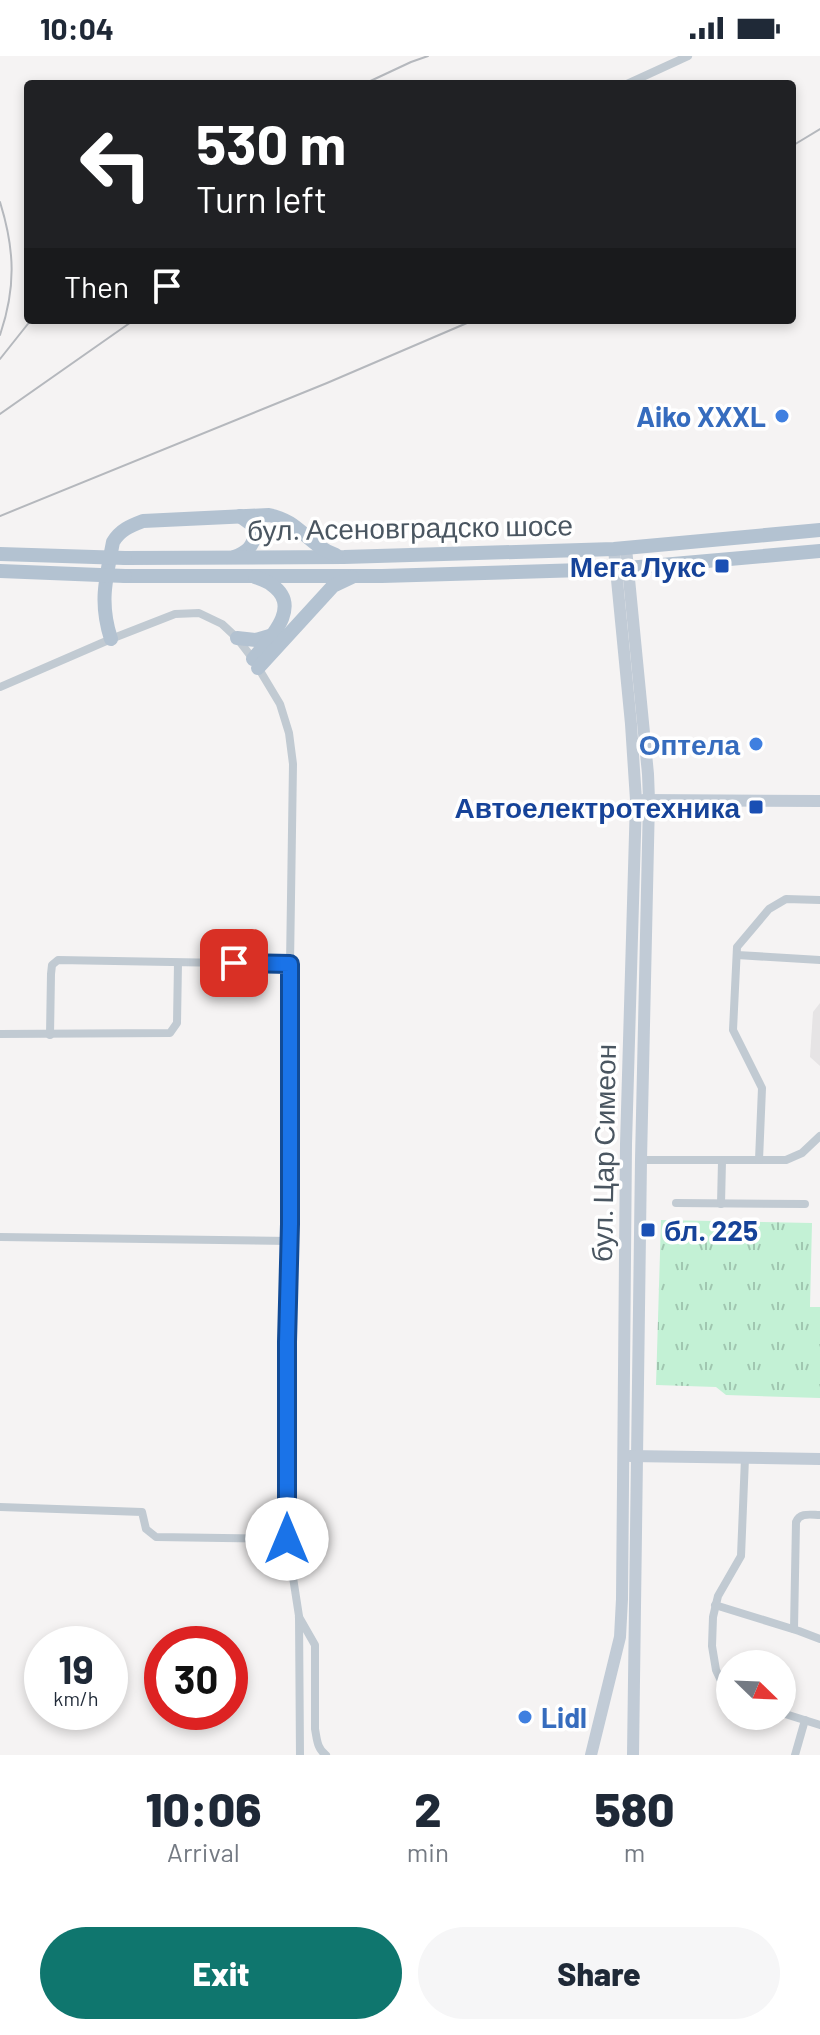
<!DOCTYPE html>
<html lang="en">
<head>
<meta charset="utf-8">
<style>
	:root { --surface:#fff; --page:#f6f6f7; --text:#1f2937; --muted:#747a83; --accent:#0f766e }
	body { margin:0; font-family:Barlow,sans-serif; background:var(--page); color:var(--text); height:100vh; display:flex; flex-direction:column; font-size:30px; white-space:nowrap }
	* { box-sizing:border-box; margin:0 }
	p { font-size:26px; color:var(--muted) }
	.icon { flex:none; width:44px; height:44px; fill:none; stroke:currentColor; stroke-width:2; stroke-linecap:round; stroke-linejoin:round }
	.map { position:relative; height:1699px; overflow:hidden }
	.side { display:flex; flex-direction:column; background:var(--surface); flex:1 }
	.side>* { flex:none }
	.banner { position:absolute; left:24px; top:24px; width:772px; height:244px; border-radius:8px; box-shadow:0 4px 12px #0003; background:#202124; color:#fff; overflow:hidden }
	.needle { width:52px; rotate:113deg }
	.controls { position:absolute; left:716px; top:1594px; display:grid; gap:16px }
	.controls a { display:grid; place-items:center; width:80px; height:80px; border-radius:50%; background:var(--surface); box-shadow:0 4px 12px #0003; font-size:40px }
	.speed { position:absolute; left:24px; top:1570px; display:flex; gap:16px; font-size:40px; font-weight:700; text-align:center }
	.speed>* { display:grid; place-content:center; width:104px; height:104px; border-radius:50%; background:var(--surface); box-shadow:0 4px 12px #0003; line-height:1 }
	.speed small { font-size:20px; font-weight:400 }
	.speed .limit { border:12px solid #d22; background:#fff; color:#111 }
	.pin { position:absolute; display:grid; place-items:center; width:68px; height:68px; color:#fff; margin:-34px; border-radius:16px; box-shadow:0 4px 12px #0006 }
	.me { position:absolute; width:88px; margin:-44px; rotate:0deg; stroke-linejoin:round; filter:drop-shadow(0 0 6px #0008) }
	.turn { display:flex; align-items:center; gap:28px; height:168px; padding:0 40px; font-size:36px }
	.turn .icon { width:104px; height:104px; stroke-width:2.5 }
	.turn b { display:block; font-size:56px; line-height:68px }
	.then { display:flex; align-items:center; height:76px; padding:0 40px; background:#0003; gap:16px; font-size:30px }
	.eta { display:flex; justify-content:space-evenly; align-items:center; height:136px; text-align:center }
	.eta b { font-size:48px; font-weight:800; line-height:56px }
	.button { display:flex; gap:16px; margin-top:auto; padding:16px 40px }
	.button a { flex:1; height:92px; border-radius:48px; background:var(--accent); color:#fff; font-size:32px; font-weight:800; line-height:92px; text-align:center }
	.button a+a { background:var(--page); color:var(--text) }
	.status { display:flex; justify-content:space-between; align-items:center; height:56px; padding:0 40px; background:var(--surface); direction:ltr }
	.status svg { height:22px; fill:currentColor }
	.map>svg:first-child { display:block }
	.education { fill:#e6e4e5 }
	.park { fill:url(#park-tufts) }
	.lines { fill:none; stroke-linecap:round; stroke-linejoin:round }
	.street { stroke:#c1cad2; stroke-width:8 }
	.secondary { stroke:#c1cbd6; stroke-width:12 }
	.primary { stroke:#b3c2d1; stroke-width:14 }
	.rail { stroke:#b5b8bd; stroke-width:2 }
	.primary-bridge { stroke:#b3c2d1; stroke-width:14 }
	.route-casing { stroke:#114b97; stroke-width:20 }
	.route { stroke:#1a73e8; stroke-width:14 }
	.shop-dot { fill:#3f7fe0; stroke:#fff; stroke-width:3 }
	.transit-dot { fill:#1a4fb4; stroke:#fff; stroke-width:3 }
	.labels { text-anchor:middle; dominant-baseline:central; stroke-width:7; stroke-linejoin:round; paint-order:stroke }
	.shop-label { font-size:28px; font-weight:bold; fill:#366cbe; stroke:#fff; text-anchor:end }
	.street-label { font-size:28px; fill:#4a5661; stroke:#fff }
	.transit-label { font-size:28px; font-weight:bold; fill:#164399; stroke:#fff; text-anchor:end }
</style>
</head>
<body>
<div class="status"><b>10:04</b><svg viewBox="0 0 49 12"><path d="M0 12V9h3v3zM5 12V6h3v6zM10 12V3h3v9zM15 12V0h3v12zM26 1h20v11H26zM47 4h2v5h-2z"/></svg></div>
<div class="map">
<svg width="820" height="1699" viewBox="0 0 820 1699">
	<defs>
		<pattern id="park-tufts" width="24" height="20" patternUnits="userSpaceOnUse" patternTransform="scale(2)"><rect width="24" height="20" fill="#c3f1d5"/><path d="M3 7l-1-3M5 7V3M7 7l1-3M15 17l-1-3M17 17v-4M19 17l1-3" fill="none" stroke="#a0c6b0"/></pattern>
	</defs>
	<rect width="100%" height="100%" fill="#f5f3f3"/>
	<!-- education -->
	<path class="education" d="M820 947V1010L810 1001 813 956Z"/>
	<!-- park -->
	<path class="park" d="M661 1164 812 1167 810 1251H820V1342L726 1339 716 1331 656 1329Z"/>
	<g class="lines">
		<!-- street -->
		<g class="street">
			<path d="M627 28 688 0"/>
			<path d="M0 631 111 583 175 558 199 557 222 568 237 582 253 603 280 648 289 677 293 708 290 908V1168L287 1286V1483L299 1560 300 1699"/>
			<path d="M737 899 820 904"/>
			<path d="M0 978 170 977 177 967 178 907"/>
			<path d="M50 979 51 918 52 909 58 904 290 908"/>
			<path d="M641 1104H786L802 1097 820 1080"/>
			<path d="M759 1104 762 1032 733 974 737 891 769 853 786 843 820 844"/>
			<path d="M676 1147 805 1148"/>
			<path d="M721 1148 722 1105"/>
			<path d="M0 1181 290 1185"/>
			<path d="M0 1451 142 1456 146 1473 156 1481 287 1483"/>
			<path d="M715 1549 799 1575 820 1583"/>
			<path d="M299 1561 315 1589V1673C317 1683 317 1693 326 1699"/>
			<path d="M794 1573 796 1466C800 1456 811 1459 820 1459"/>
			<path d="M730 1636 723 1629 716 1614 712 1590 713 1561 718 1540 741 1500 745 1402"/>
			<path d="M782 1657 820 1669"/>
			<path d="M795 1699 805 1664"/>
		</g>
		<!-- secondary -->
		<g class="secondary">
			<path d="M626 492 648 718 649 744 641 1104 633 1699"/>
			<path d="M643 744 820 745"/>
			<path d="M630 1400 820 1403"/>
			<path d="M591 1699 620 1581 622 1543 626 1088 636 744 631 668 614 493"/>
		</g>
		<!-- primary -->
		<g class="primary">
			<path d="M234 501C247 496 252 492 256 477L251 468 240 460"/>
			<path d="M125 502 344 501 614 493 820 474"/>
			<path d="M125 520H382L616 513 820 495"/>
			<path d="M237 582 256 584 273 579"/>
			<path d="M111 583C99 546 106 523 113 486 120 474 130 470 143 465L269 459C300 465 306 488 336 499"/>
			<path d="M253 603C269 583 303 551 272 529 267 525 260 523 255 521"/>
			<path d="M258 612 333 530 352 521"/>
		</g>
		<!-- rail -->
		<g class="rail">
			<path d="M364 28 411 6 428 0"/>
			<path d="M792 90 820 73"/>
			<path d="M0 146C15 194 16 232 0 279"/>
			<path d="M0 303 31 264"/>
			<path d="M0 358 134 264"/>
			<path d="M0 460 327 327 474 264"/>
		</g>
		<!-- primary-bridge -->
		<g class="primary-bridge">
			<path d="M0 498 125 502"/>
			<path d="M0 515 125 520"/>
		</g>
	</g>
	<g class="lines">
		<defs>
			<path id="route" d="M234 907 290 908V1168L287 1286V1483"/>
		</defs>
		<!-- route casing -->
		<use href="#route" class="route-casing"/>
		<!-- route -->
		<use href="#route" class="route"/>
	</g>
	<!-- markers -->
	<g class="shop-dot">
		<circle cx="782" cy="360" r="8"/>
		<circle cx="756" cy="688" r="8"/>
		<circle cx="525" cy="1661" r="8"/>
	</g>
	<g class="transit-dot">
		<rect x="714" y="502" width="16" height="16" rx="4"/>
		<rect x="748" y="743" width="16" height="16" rx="4"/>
		<rect x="640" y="1166" width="16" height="16" rx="4"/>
	</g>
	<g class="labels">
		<!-- shop labels -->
		<g class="shop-label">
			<text x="766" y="360">Aiko XXXL</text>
			<text x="740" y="688">Оптела</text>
			<text x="541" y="1661" text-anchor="start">Lidl</text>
		</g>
		<!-- street labels -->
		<g class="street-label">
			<text transform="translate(410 471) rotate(-1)">бул. Асеновградско шосе</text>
			<text transform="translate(603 1097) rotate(-89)">бул. Цар Симеон</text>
		</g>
		<!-- transit labels -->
		<g class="transit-label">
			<text x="706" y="510">Мега Лукс</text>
			<text x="740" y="751">Автоелектротехника</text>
			<text x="664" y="1174" text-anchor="start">бл. 225</text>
		</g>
	</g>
</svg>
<div class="controls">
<a><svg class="needle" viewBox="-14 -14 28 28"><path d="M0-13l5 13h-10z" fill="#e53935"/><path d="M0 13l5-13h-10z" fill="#747a83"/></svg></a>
</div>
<div class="speed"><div>19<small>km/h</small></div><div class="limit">30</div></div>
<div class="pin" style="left:234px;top:907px;background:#d93025"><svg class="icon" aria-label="arrive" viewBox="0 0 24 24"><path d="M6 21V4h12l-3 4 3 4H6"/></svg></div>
<svg class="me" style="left:287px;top:1483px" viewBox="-20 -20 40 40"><circle r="19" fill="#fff"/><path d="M0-13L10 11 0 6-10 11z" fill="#1a73e8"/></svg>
<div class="banner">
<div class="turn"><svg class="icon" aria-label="left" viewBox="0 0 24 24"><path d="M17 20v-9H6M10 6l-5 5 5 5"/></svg><div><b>530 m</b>Turn left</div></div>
<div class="then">Then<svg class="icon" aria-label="arrive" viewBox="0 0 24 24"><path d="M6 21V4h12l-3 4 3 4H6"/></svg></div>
</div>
</div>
<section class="side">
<div class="eta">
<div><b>10:06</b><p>Arrival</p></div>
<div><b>2</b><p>min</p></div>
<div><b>580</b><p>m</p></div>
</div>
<div class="button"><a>Exit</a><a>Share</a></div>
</section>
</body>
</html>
